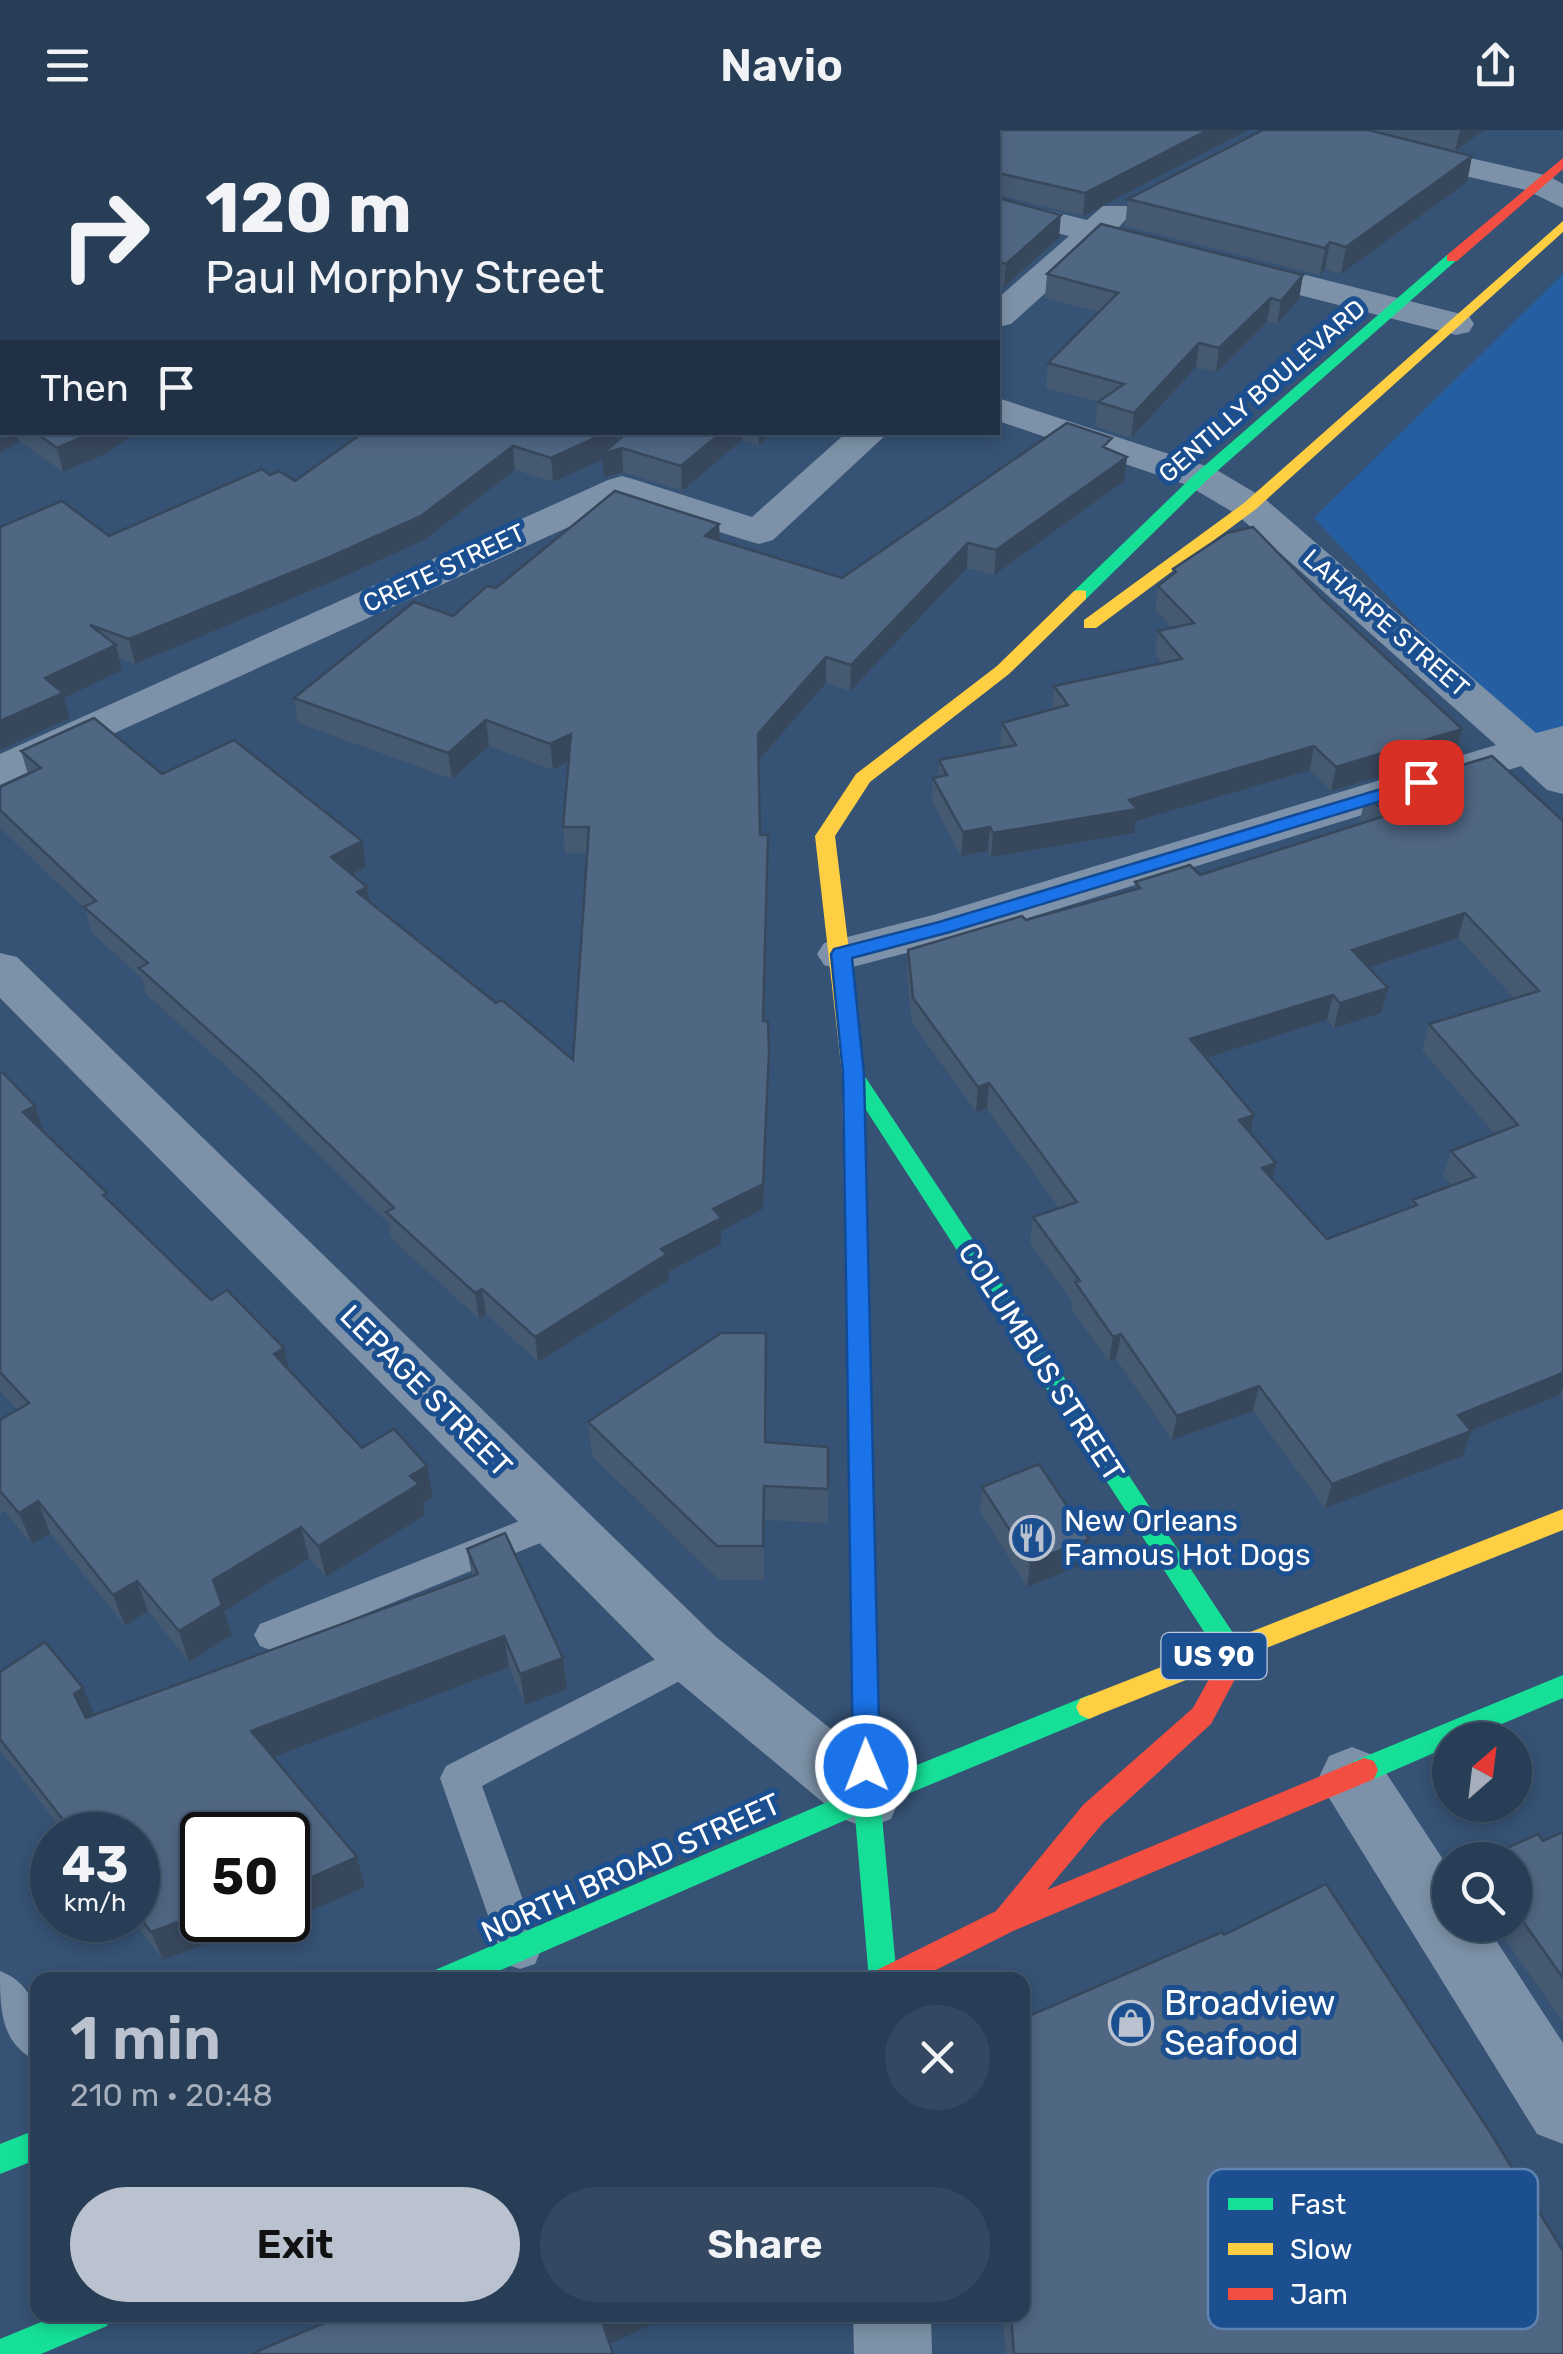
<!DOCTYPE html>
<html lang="en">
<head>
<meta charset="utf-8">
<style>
	:root { --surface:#283e57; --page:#344961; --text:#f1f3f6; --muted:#a5aeba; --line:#44576d; --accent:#b9c2ce }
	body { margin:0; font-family:Rubik,sans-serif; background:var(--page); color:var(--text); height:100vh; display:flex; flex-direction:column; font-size:38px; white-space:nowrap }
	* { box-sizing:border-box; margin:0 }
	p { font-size:32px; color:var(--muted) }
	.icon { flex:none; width:55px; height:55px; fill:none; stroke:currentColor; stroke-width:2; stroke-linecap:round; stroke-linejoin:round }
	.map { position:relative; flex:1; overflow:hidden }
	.sheet { position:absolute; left:30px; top:1842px; width:1000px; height:350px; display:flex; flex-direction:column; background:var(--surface); border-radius:20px; box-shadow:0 5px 15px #0003,0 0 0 2px var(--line) }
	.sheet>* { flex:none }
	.hud { position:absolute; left:0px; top:0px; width:1000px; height:305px; box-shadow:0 5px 15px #0003,0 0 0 2px var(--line); background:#283e57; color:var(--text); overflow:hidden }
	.needle { width:65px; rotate:28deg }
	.buttons { position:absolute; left:1432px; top:1592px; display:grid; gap:20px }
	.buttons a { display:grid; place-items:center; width:100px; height:100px; border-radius:50%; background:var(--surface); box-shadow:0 5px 15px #0003,0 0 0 2px var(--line); font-size:50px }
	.speed { position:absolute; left:30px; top:1682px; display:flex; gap:20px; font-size:50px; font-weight:700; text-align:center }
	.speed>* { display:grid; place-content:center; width:130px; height:130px; border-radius:50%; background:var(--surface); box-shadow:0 5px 15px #0003,0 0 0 2px var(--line); line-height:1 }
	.speed small { font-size:25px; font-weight:400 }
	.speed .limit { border:5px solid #111; border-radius:15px; background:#fff; color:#111 }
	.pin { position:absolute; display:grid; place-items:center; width:85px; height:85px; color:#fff; margin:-42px; border-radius:20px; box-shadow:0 5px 15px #0006 }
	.me { position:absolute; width:110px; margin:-55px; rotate:359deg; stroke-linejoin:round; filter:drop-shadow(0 0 8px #0008) }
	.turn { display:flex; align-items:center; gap:35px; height:210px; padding:0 40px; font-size:45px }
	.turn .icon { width:130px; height:130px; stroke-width:2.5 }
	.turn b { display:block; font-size:70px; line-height:85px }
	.then { display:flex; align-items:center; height:95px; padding:0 40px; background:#0003; gap:20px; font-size:38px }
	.round { display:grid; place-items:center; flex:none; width:105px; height:105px; border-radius:52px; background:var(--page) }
	.summary { display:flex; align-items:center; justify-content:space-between; height:170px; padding:0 40px }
	h1 { font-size:60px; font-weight:600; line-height:75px; color:var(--accent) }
	.primary-button { display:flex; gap:20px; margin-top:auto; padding:20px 40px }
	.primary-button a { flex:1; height:115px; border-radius:60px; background:var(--accent); color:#111; font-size:40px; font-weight:600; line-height:115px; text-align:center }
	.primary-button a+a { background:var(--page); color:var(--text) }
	header { display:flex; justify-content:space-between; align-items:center; height:130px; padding:0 40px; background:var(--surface); font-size:45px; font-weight:600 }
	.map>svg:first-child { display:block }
	.green { fill:#265fa1 }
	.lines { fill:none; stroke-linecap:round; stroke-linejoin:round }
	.lane { fill:#7d92a8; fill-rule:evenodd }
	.street { fill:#7d92a8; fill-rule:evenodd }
	.fast { fill:#16e098; fill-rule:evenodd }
	.slow { fill:#ffcf43; fill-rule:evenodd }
	.jam { fill:#f24e42; fill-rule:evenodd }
	.wall { fill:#455971; fill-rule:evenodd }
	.shaded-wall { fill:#38485c }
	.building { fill:#506783; stroke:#38485c; stroke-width:2.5; fill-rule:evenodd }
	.route { fill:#1a73e8; stroke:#114b97; stroke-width:2.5 }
	.labels { text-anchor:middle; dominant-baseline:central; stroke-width:10; stroke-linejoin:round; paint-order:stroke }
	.far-street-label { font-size:25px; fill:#fff; stroke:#1b4f8f }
	.shield { fill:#1b4f8f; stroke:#bbcadd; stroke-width:2.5 }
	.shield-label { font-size:28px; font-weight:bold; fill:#fff }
	.street-label { font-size:30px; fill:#fff; stroke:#1b4f8f }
	.poi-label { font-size:30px; fill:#fff; stroke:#1b4f8f; text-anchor:start }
	.near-poi-label { font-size:35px; fill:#fff; stroke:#1b4f8f; text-anchor:start }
	.key { fill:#1b4f8f; stroke:#5f84b1; stroke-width:2.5 }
	.key-label { font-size:28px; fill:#fff }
</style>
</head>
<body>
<header><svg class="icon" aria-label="menu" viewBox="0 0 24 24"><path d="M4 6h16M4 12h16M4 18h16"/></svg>Navio<svg class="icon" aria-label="share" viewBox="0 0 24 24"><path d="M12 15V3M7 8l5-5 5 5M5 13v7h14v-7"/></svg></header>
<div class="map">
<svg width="1563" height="2224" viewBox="0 0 1563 2224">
	<rect width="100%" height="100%" fill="#365274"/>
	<!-- green -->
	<path class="green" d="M1563 144V609L1531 619 1314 388Z"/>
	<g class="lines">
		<!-- lane -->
		<g class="lane">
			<path d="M557 1376 570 1381 575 1391 570 1401 273 1521 260 1516 254 1505 260 1494Z"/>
			<path d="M693 1510 706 1515 712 1526 706 1537 482 1656 541 1820 535 1834 520 1839 505 1834 440 1648 446 1636Z"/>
			<path d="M0 1841C41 1857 38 1894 38 1931 0 1915 0 1878 0 1841Z"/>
		</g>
		<!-- street -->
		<g class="street">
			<path d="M1290 0H1348L1549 46 1563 54V78L1526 60 1295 7Z"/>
			<path d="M998 68 1087 90 1103 76H1127L1132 83 1118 98 1469 186 1474 194 1469 202 1456 205 1100 114 1011 194 998 197V168L1069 106 998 88Z"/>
			<path d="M998 268 1215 339 1264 368 1536 603 1563 596V664L1547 660 1521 636 960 809 841 840 824 835 817 824 824 813 933 785 1496 615 1236 384 1187 355 998 291Z"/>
			<path d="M847 302H889L773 410 759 414 745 410 624 372 0 655V624L608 350 622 346 636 350 752 387Z"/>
			<path d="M0 823 17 827 716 1507 891 1647 900 1668 891 1689 867 1698 843 1689 670 1545 0 868Z"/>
			<path d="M1352 1617 1375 1626 1450 1740V1795H1486L1563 1913V2014L1537 2004 1329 1668 1319 1647 1329 1626Z"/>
			<path d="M853 2185H931L932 2224H854Z"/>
		</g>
		<!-- fast -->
		<g class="fast">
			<path d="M1447 125 1459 128 1207 350 1086 469H1074V461L1195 344Z"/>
			<path d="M853 937 860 939 1239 1512 1243 1520 1239 1528 1230 1531 1221 1528 846 949 842 944Z"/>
			<path d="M855 1049 866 1057 880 1650 1089 1565 1098 1569 1102 1577 1098 1585 881 1675 897 1850H869L855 1686 478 1850H431L435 1840 853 1661 844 1057Z"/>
			<path d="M1563 1545V1568L1464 1610H1450V1616L1374 1649 1364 1652 1354 1649 1350 1640 1354 1631Z"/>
			<path d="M38 1999V2029L0 2044V2014Z"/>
			<path d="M58 2185H112L107 2196 41 2224H0V2209Z"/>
		</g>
		<!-- slow -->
		<g class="slow">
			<path d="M1563 91V102L1256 379 1096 498H1084V490L1244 373Z"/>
			<path d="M1080 460 1086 461V469L1009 544 870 652 835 706 864 944 866 1057 863 1063H847L844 1057 842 944 815 706 856 644 997 536 1074 461Z"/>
			<path d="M1563 1379V1400L1098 1585 1089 1589 1080 1585 1076 1577 1080 1569Z"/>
		</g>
		<!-- jam -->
		<g class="jam">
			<path d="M1563 28V39L1457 131H1447V125Z"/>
			<path d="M1230 1509 1239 1512 1243 1520 1234 1551 1211 1594 1103 1693 1047 1760 1364 1628 1374 1631 1378 1640 1374 1649 1013 1801 916 1850H873L877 1840 996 1781 1083 1675 1193 1578 1209 1549 1221 1512Z"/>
		</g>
	</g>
	<!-- wall -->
	<g class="wall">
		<path d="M0 0H193L189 2H2V302H138L103 325 63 342 19 311 0 323Z"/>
		<path d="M241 0H1248L1083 86 998 65V2H250Z"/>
		<path d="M1263 0H1484L1455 21 1402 8 1472 26 1467 52 1341 144 1325 139 1320 145 1125 96 1128 69Z"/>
		<path d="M998 68 1059 108 1004 157 998 155Z"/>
		<path d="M1047 144 1303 145 1299 169 1277 194 1267 192 1216 242 1196 237 1131 308 1095 296 1098 272 1046 258 1048 233 1099 182 1045 168Z"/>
		<path d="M364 302H773L759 315 742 310 682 361 623 342 604 348 602 330 553 352 515 340 424 410 336 450 135 534 119 528 122 540 64 568 70 588 0 620V397L109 406 270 345 295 351Z"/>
		<path d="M1110 320 1127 327 1124 351 994 445 967 438 850 561 826 553 759 630 760 705 769 731 764 891H768L769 948 763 1079 721 1101V1114L668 1142 669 1150 538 1232 486 1184 479 1189 391 1108 388 1093 261 968 146 864 142 848 92 803 85 779 0 698V657L28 644 21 621 162 644 362 711 366 737 352 745 367 757 370 773 496 873 573 930 587 723H565L563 697 569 632 553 640 489 616 452 649 298 593 294 568 453 486 496 458 719 394 720 411 842 448Z"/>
		<path d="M1173 439 1456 623 1331 661 1310 640 1136 691 1134 703 991 727 988 721 961 726 932 671 933 648 938 647 939 630 1000 618 1002 593 1052 579 1054 556 1162 533 1155 524 1158 501 1173 498 1155 480 1158 456 1172 445Z"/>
		<path d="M1366 664 1563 691V1269L1560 1265 1471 1301 1463 1326 1325 1378 1253 1281 1172 1310 1116 1229 1109 1232 1071 1178 1072 1171 1030 1113 1033 1087 1059 1078 987 979 976 982 912 893 907 846 908 820 1026 790 1134 760 1135 752 1200 745 1364 693 1360 689ZM1458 808 1514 868 1429 894 1422 920 1495 1004 1451 1021 1443 1046 1452 1055 1412 1070 1410 1078 1327 1109 1272 1048 1276 1033 1250 1003 1254 985 1206 928 1327 890 1334 898 1381 883 1369 838Z"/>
		<path d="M0 943 35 976 43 1002 109 1071 211 1170 290 1241 362 1318 427 1336 433 1367 423 1373 425 1385 326 1447 309 1428 224 1481 232 1505 189 1532 148 1481 125 1496 50 1403 32 1414 4 1381 0 1384V1290L18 1280 0 1261Z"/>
		<path d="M588 1292 765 1313 828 1359V1393L764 1390V1450H719L592 1326Z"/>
		<path d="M982 1357 1089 1409 1084 1434 1027 1457 980 1381Z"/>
		<path d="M467 1419 563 1528 567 1559 525 1575 509 1537 273 1627 365 1757 278 1795 273 1790H288V1705L202 1790H270L163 1830 132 1790H138V1705H66L0 1620V1542L94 1585 472 1446Z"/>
		<path d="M1563 1702V1892L1495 1795H1515V1730L1543 1711Z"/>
		<path d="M1002 2185H1022L1563 2224H1006Z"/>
	</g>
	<!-- shaded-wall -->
	<g class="shaded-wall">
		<path d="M151 0H193L189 2H147Z"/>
		<path d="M1208 0H1248L1083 86 1085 63Z"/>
		<path d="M1460 0H1484L1455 21Z"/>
		<path d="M1472 26 1467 52 1341 144 1346 117Z"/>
		<path d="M1061 85 1059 108 1004 157 1006 134Z"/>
		<path d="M1330 112 1325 139 1320 145 1325 118Z"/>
		<path d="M1303 145 1299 169 1277 194 1281 171Z"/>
		<path d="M1271 168 1267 192 1216 242 1219 218Z"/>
		<path d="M1199 213 1196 237 1131 308 1134 283Z"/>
		<path d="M2 294V302H17L19 311 0 323V295Z"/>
		<path d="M94 302H138L103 325 63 342 57 318Z"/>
		<path d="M608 302H617L618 319 622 318 623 342 604 348 602 330 553 352 551 328Z"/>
		<path d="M722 302H742V310L682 361 681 336Z"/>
		<path d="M759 302H773L759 315Z"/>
		<path d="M513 316 515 340 424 410 336 450 135 534 129 509Z"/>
		<path d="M1127 327 1124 351 994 445 996 420Z"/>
		<path d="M719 394 720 419 705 406Z"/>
		<path d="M968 413 967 438 850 561 851 535Z"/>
		<path d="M116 515 122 540 64 568 70 588 0 620V591L45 548Z"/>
		<path d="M826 527V553L759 630 758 604Z"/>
		<path d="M486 590 489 616 452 649 448 623Z"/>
		<path d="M1462 599 1456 623 1331 661 1336 637Z"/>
		<path d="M571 604 573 629 553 640 550 614Z"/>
		<path d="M1314 616 1310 640 1136 691 1134 703 991 727 993 703 1129 670Z"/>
		<path d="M990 697 988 721 961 726 963 702Z"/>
		<path d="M362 711 366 737 335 753 331 727Z"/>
		<path d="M367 757 372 783 357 762Z"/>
		<path d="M1465 783 1458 808 1346 845 1352 820Z"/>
		<path d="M1388 858 1381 883 1334 898 1340 873Z"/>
		<path d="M1333 865 1327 890 1186 934 1190 909Z"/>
		<path d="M769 922 763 1079 721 1101V1114L668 1142 669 1150 538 1232 535 1207 661 1119 713 1079Z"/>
		<path d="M989 953 987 979 976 982 978 957Z"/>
		<path d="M35 976 46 1009 23 982Z"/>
		<path d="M1254 985 1249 1011 1239 990Z"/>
		<path d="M1276 1033 1270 1058 1262 1038Z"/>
		<path d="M482 1159 486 1184 479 1189 475 1163Z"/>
		<path d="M1121 1204 1116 1229 1109 1232 1113 1207Z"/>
		<path d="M284 1218 292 1250 274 1224Z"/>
		<path d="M1563 1243V1257L1560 1265 1450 1309 1458 1285Z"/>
		<path d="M1259 1256 1253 1281 1172 1310 1177 1286Z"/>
		<path d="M1471 1301 1463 1326 1325 1378 1332 1354Z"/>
		<path d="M427 1336 433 1367 423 1373 425 1385 326 1447 318 1416 410 1346Z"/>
		<path d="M38 1371 50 1403 32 1414 19 1383Z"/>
		<path d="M301 1397 309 1428 224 1481 232 1505 189 1532 179 1501 213 1450Z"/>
		<path d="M1089 1409 1084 1434 1027 1457 1030 1432Z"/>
		<path d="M137 1451 148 1481 125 1496 113 1465Z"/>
		<path d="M504 1506 509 1537 261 1632 251 1601Z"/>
		<path d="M563 1528 567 1559 525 1575 520 1544Z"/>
		<path d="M83 1558 96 1589 87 1595 74 1564Z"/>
		<path d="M357 1727 365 1757 278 1795 276 1790H288V1758Z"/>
		<path d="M202 1783V1790H270L163 1830 151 1802Z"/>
		<path d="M607 2185H671L606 2216 601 2188Z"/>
	</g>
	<!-- building -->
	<g class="building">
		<path d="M0 0H151L147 2H2V294L0 295Z"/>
		<path d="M319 0H1208L1085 63 998 43V2H328Z"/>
		<path d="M1263 0H1368L1472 26 1346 117 1330 112 1325 118 1128 69Z"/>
		<path d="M998 68 1061 85 1006 134 998 132Z"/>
		<path d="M1101 94 1303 145 1281 171 1271 168 1219 218 1199 213 1134 283 1098 272 1124 254 1048 233 1118 163 1047 144Z"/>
		<path d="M1067 293 1112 308 1103 317 1127 327 996 420 968 413 851 535 826 527 758 604 760 705H768L763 891H768L769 922 763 1054 713 1079 721 1088 661 1119 667 1124 535 1207 482 1159 475 1163 386 1082 394 1078 255 942 139 838 148 833 84 777 96 771 0 680V657L41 638 21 621 94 588 162 644 234 610 362 711 331 727 367 757 357 762 496 873 502 870 573 930 589 697H563L571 604 550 614 486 590 448 623 294 568 414 472 453 486 487 456 496 458 615 361 719 394 705 406 842 448Z"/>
		<path d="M35 302H94L57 318Z"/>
		<path d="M364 302H608L551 328 513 316 421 386 332 426 129 509 90 495 116 515 45 548 63 563 0 591V397L62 371 109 406 262 339 270 345 279 341 295 351Z"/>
		<path d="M619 302H722L681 336 622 318 602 324 622 307Z"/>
		<path d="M1253 397 1324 470 1462 599 1336 637 1314 616 1129 670 1137 679 993 703 990 697 963 702 933 648 947 645 939 630 1016 615 1002 593 1068 575 1054 556 1182 529 1158 501 1194 493 1158 456 1176 442 1173 439 1227 403Z"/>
		<path d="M1492 626 1563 691V1243L1458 1285 1471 1301 1332 1354 1259 1256 1177 1286 1121 1204 1113 1207 1075 1152 1080 1151 1033 1087 1077 1072 989 953 978 957 913 868 908 820 1022 786 1026 790 1140 758 1135 752 1190 735 1200 745 1388 685 1366 664ZM1465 783 1539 861 1429 894 1518 995 1451 1021 1475 1047 1412 1070 1417 1075 1327 1109 1262 1038 1276 1033 1239 990 1254 985 1190 909 1333 865 1340 873 1388 858 1352 820Z"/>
		<path d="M2 942 35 976 23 982 107 1063 103 1065 211 1170 227 1160 284 1218 274 1224 362 1318 394 1299 427 1336 410 1346 419 1354 318 1416 301 1397 213 1450 222 1475 179 1501 137 1451 113 1465 38 1371 19 1383 0 1361V1290L29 1273 0 1242V943Z"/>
		<path d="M721 1203H766L765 1312 828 1317V1359L764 1356 763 1416H717L588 1292Z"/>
		<path d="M1039 1334 1089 1409 1030 1432 982 1357Z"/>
		<path d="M505 1403 563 1528 520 1544 504 1506 251 1601 357 1727 288 1758V1705H202V1783L151 1802 138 1785V1705H75L0 1609V1542L45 1512 83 1558 74 1564 86 1588 478 1444 467 1419Z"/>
		<path d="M1563 1702V1848L1515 1780V1730H1480L1538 1704 1543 1711Z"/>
		<path d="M1326 1754 1490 2002 1563 2121V2224H1014L1011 2185H1022V1889L1222 1802 1224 1805Z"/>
		<path d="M343 2185H607L601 2188 613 2224H251Z"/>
	</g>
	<!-- route -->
	<path class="route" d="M1421 647 1430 652 1427 657 950 802 852 828 864 944 880 1636 876 1644 866 1648 857 1644 853 1636 843 944 831 824 834 819 939 792Z"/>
	<!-- icons -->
	<defs>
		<symbol id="restaurant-ring" viewBox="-11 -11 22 22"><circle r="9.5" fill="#1b4f8f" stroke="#b9c2ce" stroke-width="1.5"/><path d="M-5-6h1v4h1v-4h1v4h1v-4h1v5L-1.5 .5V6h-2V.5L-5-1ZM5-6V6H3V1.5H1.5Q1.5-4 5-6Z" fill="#b9c2ce"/></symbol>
		<symbol id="shop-ring" viewBox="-11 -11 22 22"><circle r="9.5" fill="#1b4f8f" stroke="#b9c2ce" stroke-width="1.5"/><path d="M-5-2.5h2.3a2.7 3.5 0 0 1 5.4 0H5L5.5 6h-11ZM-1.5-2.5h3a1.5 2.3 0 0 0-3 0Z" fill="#b9c2ce"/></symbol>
	</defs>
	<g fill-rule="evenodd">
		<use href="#restaurant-ring" x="1007" y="1383" width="50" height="50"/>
		<use href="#shop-ring" x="1106" y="1868" width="50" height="50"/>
	</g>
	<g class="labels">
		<!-- far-street labels -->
		<g class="far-street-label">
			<text transform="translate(1262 261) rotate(-41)">GENTILLY BOULEVARD</text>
			<text transform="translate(444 438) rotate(-25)">CRETE STREET</text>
			<text transform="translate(1386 493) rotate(41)">LAHARPE STREET</text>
		</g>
		<!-- shield labels -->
		<rect class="shield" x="1161.5" y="1503" width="105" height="46" rx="8"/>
		<g class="shield-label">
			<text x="1214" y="1526">US 90</text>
		</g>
		<!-- street labels -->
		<g class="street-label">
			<text transform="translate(1041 1232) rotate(57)">COLUMBUS STREET</text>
			<text transform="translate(426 1261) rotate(45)">LEPAGE STREET</text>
			<text transform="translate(631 1738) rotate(-24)">NORTH BROAD STREET</text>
		</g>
		<!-- poi labels -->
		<g class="poi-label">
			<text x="1064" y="1391">New Orleans<tspan x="1064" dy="34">Famous Hot Dogs</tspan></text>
		</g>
		<!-- near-poi labels -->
		<g class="near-poi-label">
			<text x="1164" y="1873">Broadview<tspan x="1164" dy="40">Seafood</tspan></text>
		</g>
	</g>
	<!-- legend -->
	<rect x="1208" y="2039" width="330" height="160" rx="15" class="key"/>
	<rect x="1228" y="2068" width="45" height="12" fill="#16e098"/>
	<rect x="1228" y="2113" width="45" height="12" fill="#ffcf43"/>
	<rect x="1228" y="2158" width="45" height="12" fill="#f24e42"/>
	<g class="key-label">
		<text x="1290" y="2084">Fast</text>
		<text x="1290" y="2129">Slow</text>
		<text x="1290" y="2174">Jam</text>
	</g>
</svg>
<div class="buttons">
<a><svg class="needle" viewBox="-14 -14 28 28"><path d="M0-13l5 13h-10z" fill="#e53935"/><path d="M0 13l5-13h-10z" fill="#a5aeba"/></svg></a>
<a><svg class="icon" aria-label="search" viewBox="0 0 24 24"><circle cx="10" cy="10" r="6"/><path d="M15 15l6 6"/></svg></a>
</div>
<div class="speed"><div>43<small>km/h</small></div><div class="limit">50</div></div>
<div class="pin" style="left:1421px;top:652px;background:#d93025"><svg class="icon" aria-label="arrive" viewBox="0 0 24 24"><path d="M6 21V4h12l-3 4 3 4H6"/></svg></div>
<svg class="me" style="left:866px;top:1636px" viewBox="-20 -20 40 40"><circle r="17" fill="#1a73e8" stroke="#fff" stroke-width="3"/><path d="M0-11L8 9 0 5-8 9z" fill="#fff"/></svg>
<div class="hud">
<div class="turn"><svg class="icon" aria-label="right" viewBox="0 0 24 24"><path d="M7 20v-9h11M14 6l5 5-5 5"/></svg><div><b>120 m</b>Paul Morphy Street</div></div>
<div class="then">Then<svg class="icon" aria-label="arrive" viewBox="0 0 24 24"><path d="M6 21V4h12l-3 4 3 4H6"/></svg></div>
</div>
<section class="sheet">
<div class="summary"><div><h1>1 min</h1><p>210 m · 20:48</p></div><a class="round"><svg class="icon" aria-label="close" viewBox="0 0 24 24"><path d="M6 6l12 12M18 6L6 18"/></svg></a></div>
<div class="primary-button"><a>Exit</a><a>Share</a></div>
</section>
</div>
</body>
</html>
